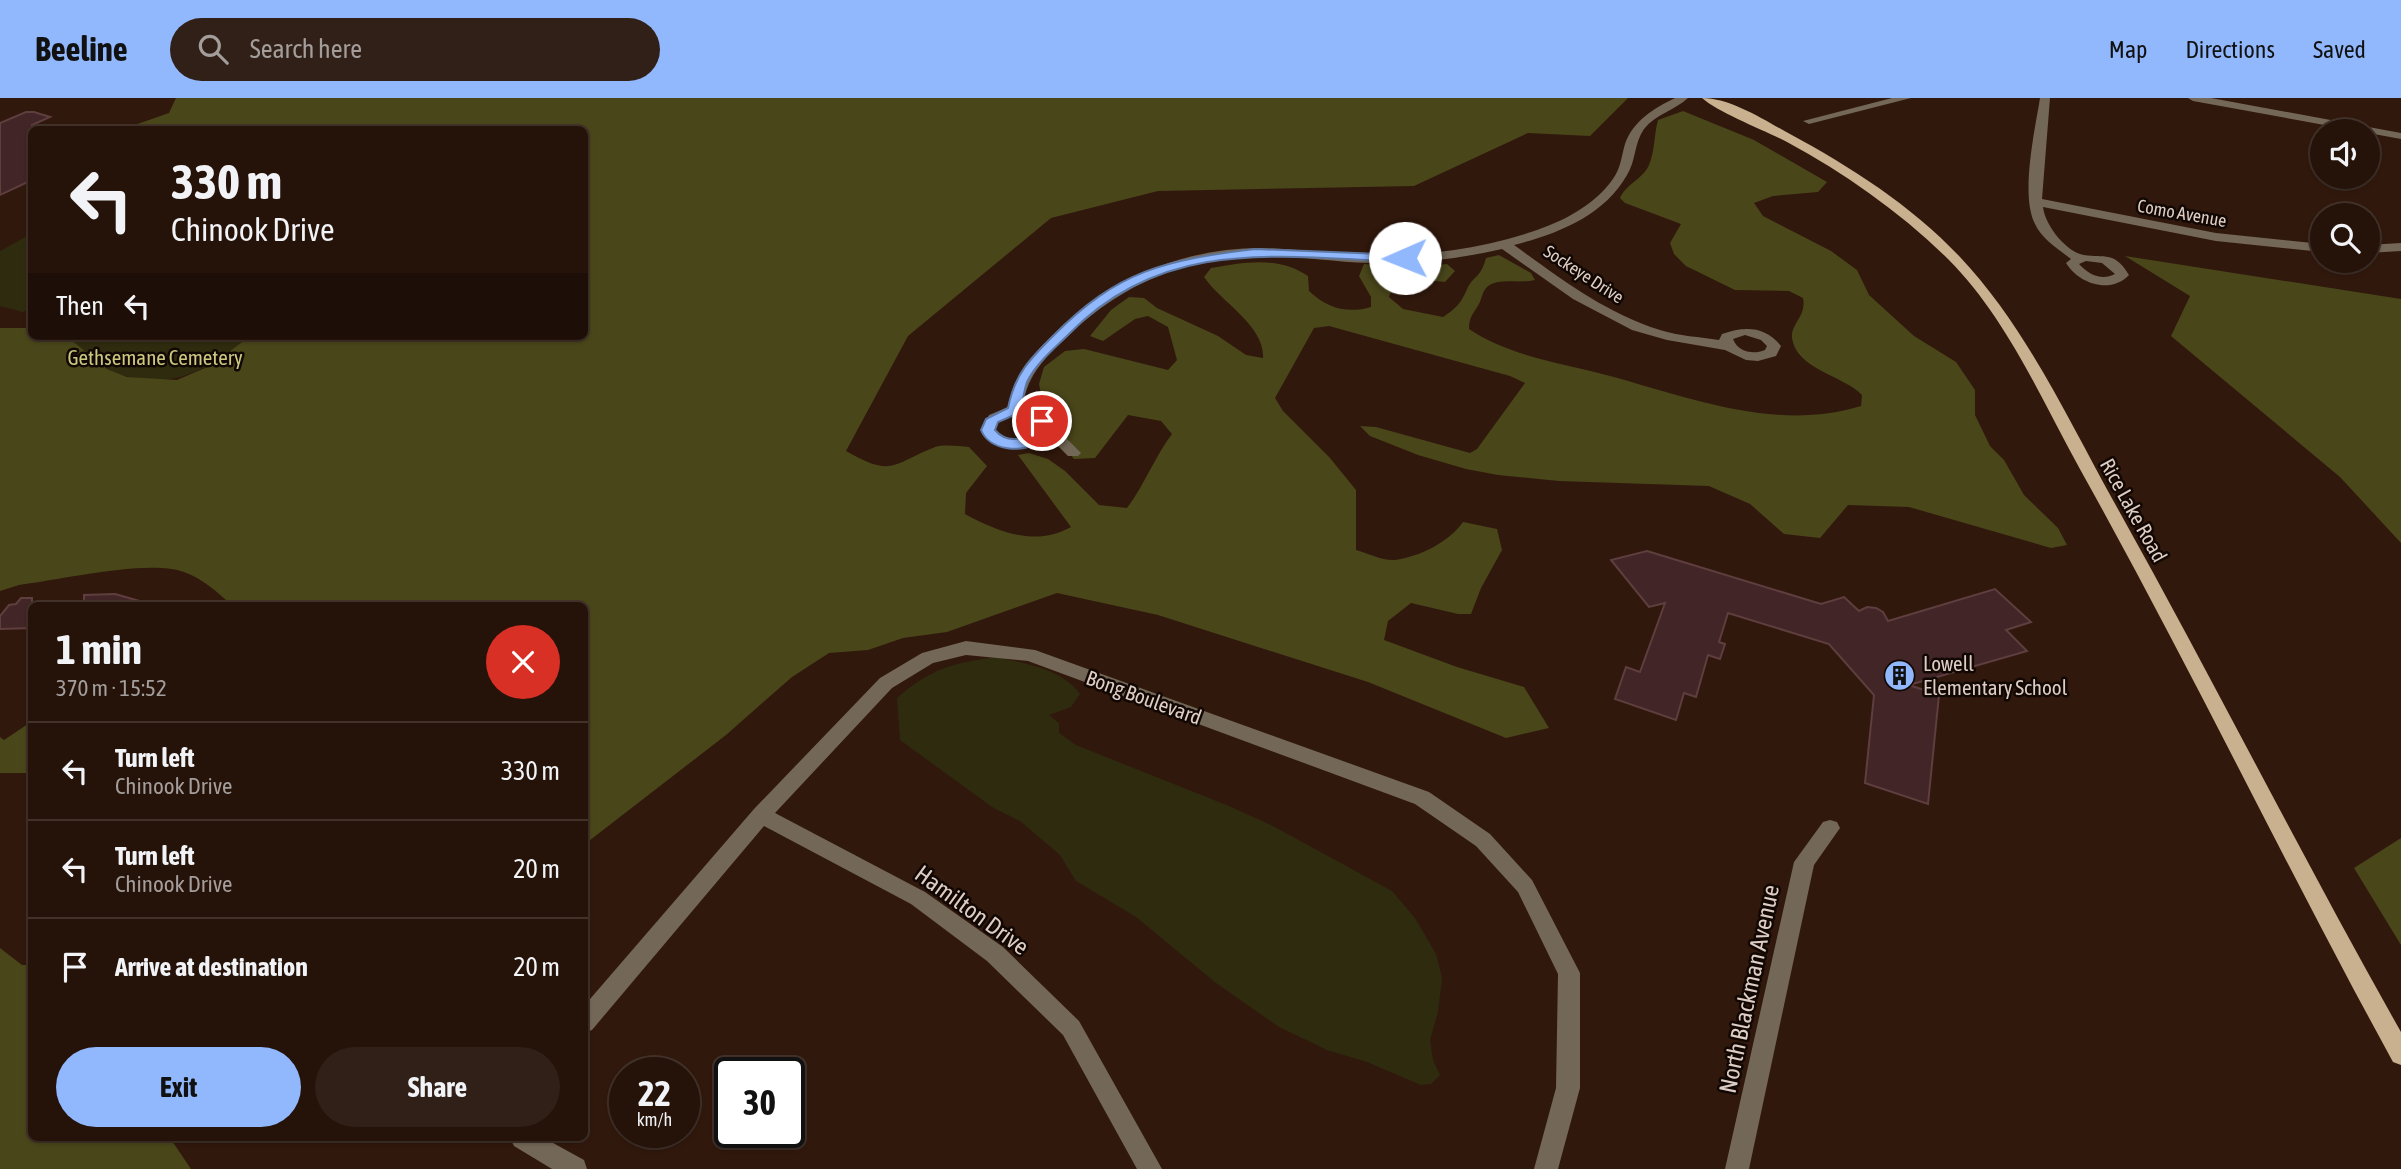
<!DOCTYPE html>
<html lang="en">
<head>
<meta charset="utf-8">
<style>
	:root { --surface:#251209; --page:#312017; --text:#f1f3f6; --muted:#a39e9c; --line:#42322a; --accent:#91b8fd }
	body { margin:0; font-family:"Asap Condensed",sans-serif; background:var(--page); color:var(--text); height:100vh; display:flex; flex-direction:column; font-size:26px; white-space:nowrap }
	* { box-sizing:border-box; margin:0 }
	p { font-size:23px; color:var(--muted) }
	.icon { flex:none; width:38px; height:38px; fill:none; stroke:currentColor; stroke-width:2; stroke-linecap:round; stroke-linejoin:round }
	.map { position:relative; flex:1; overflow:hidden }
	.panel { position:absolute; left:28px; top:504px; width:560px; height:539px; display:flex; flex-direction:column; background:var(--surface); border-radius:10px; box-shadow:0 2px 5px #0004,0 0 0 2px var(--line) }
	.panel>* { flex:none }
	.guide { position:absolute; left:28px; top:28px; width:560px; height:214px; border-radius:10px; box-shadow:0 2px 5px #0004,0 0 0 2px var(--line); background:#251209; color:var(--text); overflow:hidden }
	.controls { position:absolute; left:2310px; top:21px; display:grid; gap:14px }
	.controls a { display:grid; place-items:center; width:70px; height:70px; border-radius:50%; background:var(--surface); box-shadow:0 2px 5px #0004,0 0 0 2px var(--line); font-size:35px }
	.speed { position:absolute; left:609px; top:959px; display:flex; gap:14px; font-size:35px; font-weight:700; text-align:center }
	.speed>* { display:grid; place-content:center; width:91px; height:91px; border-radius:50%; background:var(--surface); box-shadow:0 2px 5px #0004,0 0 0 2px var(--line); line-height:1 }
	.speed small { font-size:18px; font-weight:400 }
	.speed .limit { border:4px solid #111; border-radius:10px; background:#fff; color:#111 }
	.pin { position:absolute; display:grid; place-items:center; width:60px; height:60px; color:#fff; margin:-30px; border:4px solid #fff; border-radius:50%; box-shadow:0 2px 7px #0007 }
	.me { position:absolute; width:77px; margin:-38px; rotate:269deg; stroke-linejoin:round; filter:drop-shadow(0 0 5px #0008) }
	.turn { display:flex; align-items:center; gap:24px; height:147px; padding:0 28px; font-size:32px }
	.turn .icon { width:91px; height:91px; stroke-width:2.5 }
	.turn b { display:block; font-size:49px; line-height:60px }
	.then { display:flex; align-items:center; height:66px; padding:0 28px; background:#0003; gap:14px; font-size:26px }
	.round { display:grid; place-items:center; flex:none; width:74px; height:74px; border-radius:37px; background:var(--page) }
	.summary { display:flex; align-items:center; justify-content:space-between; height:119px; padding:0 28px }
	h1 { font-size:42px; font-weight:700; line-height:52px }
	.button { display:flex; gap:14px; margin-top:auto; padding:14px 28px }
	.button a { flex:1; height:80px; border-radius:42px; background:var(--accent); color:#111; font-size:28px; font-weight:700; line-height:80px; text-align:center }
	.button a+a { background:var(--page); color:var(--text) }
	ul { padding:0; list-style:none }
	li { display:flex; align-items:center; gap:21px; height:98px; padding:0 28px; border-top:2px solid var(--line) }
	li div { flex:1 }
	li b { display:block; font-size:26px }
	li em { font-style:normal }
	header { display:flex; align-items:center; gap:42px; box-sizing:border-box; height:98px; padding:0 35px; background:var(--accent); color:#111 }
	header strong { font-size:33px }
	nav { display:flex; gap:38px; margin-inline-start:auto; font-size:24px }
	.search { width:490px; height:63px; background:var(--page); display:flex; align-items:center; gap:18px; box-sizing:border-box; padding:0 24px; border-radius:38px; color:var(--muted); font-size:26px }
	.map>svg:first-child { display:block }
	.green { fill:#2e2b0f }
	.forest { fill:#49461a }
	.building { fill:#422526; stroke:#5e3e3f; stroke-width:2 }
	.lines { fill:none; stroke-linecap:round; stroke-linejoin:round }
	.minor { fill:#736757; fill-rule:evenodd }
	.major { fill:#c9b08e; fill-rule:evenodd }
	.route { fill:#91b8fd; stroke:#5e78a4; stroke-width:2 }
	.labels { text-anchor:middle; dominant-baseline:central; stroke-width:5; stroke-linejoin:round; paint-order:stroke }
	.far-street-label { font-size:18px; fill:#decdc5; stroke:#110703 }
	.park-label { font-size:21px; fill:#cec981; stroke:#110703 }
	.street-label { font-size:21px; fill:#decdc5; stroke:#110703 }
	.poi-label { font-size:21px; fill:#decdc5; stroke:#110703; text-anchor:start }
	.near-street-label { font-size:24px; fill:#decdc5; stroke:#110703 }
</style>
</head>
<body>
<header>
<strong>Beeline</strong>
<div class="search"><svg class="icon" aria-label="search" viewBox="0 0 24 24"><circle cx="10" cy="10" r="6"/><path d="M15 15l6 6"/></svg>Search here</div>
<nav><a>Map</a><a>Directions</a><a>Saved</a></nav>
</header>
<div class="map">
<svg width="2401" height="1071" viewBox="0 0 2401 1071">
	<rect width="100%" height="100%" fill="#31180c"/>
	<!-- green -->
	<g class="green">
		<path d="M31 136V210L23 214 0 208V153Z"/>
		<path d="M60 238H250C209 273 164 297 110 272 93 265 76 249 60 238Z"/>
		<path d="M997 559C1026 566 1062 571 1080 596L1071 609 1049 617 1059 625V635L1076 647 1229 708 1273 728 1392 793 1415 820 1436 856 1442 880 1438 914 1430 942 1433 962 1440 977 1431 986 1421 987 1367 964 1327 952 1279 929 1216 885 1136 819 1076 783 1060 757 1020 723 992 709 900 642 897 600C932 570 952 565 997 559Z"/>
	</g>
	<!-- forest -->
	<g class="forest">
		<path d="M176 0H1628L1590 38 1528 35 1414 88 1158 93 1051 120 908 238 846 353C893 380 892 366 935 349 944 346 959 348 969 349L987 368 966 395 965 416C998 434 1036 449 1071 429L1018 357 1029 355 1048 361 1065 373 1099 407 1127 410C1145 386 1154 360 1172 336L1161 323 1128 317 1095 360 1074 361 1061 346 1059 330 1042 301 1039 286 1044 269 1065 253 1084 251 1168 272 1177 262 1168 229 1148 218 1135 221 1103 243 1090 238 1111 212 1129 199 1144 200 1157 210 1218 238 1246 257 1263 260C1265 228 1221 204 1204 179L1211 170C1245 164 1279 158 1308 178L1309 193C1327 210 1347 216 1371 209V199L1359 178 1364 166 1413 170 1447 166 1455 173 1445 184 1404 180 1394 186 1389 199 1403 211 1443 219C1458 209 1461 205 1468 189 1474 178 1481 179 1486 160L1499 157 1531 175 1535 182C1520 186 1496 179 1486 190 1482 195 1482 200 1479 206 1473 216 1469 219 1469 231 1511 259 1562 265 1610 278 1691 300 1776 334 1861 308L1862 297C1844 278 1796 271 1792 240 1790 226 1807 218 1803 200L1789 193 1735 192 1686 168 1674 156 1670 145 1681 126 1625 105 1620 100C1626 86 1643 81 1649 67 1655 53 1654 36 1658 22L1683 13 1754 42 1827 84 1818 94 1773 98 1754 105 1763 118 1831 153 1857 172 1869 197 1914 238 1956 264 1975 292V317L1990 348 2004 362 2024 397 2058 430 2067 447 2051 450 1909 409 1848 407 1820 440 1784 436 1750 406 1709 388 1559 383 1498 377 1466 371 1418 357 1370 338 1360 328 1376 329 1470 355 1477 351 1525 285 1510 278 1329 228 1314 230 1275 300 1283 313 1330 360 1356 392V452C1367 455 1383 463 1395 462 1419 459 1449 444 1463 424L1497 431 1502 452 1481 490 1471 516H1458L1411 505 1388 523 1384 542 1457 569 1524 589 1549 630 1506 640 1368 584 1299 562 1158 517 1057 495 947 534 903 540 868 552 829 555 792 579 726 637 585 746 584 508 232 507C218 495 202 480 184 474 147 461 61 482 19 487L0 493V230H27L32 238H60L71 242 107 271 127 279 177 282 212 267 250 238H584V32L123 31 169 15Z"/>
		<path d="M2125 158 2401 201V445L2340 379 2171 238 2190 198Z"/>
		<path d="M28 626 31 628V675H0V639L4 642Z"/>
		<path d="M2401 740V847L2354 770Z"/>
		<path d="M0 850 22 867H31L32 1040H170L191 1071H0Z"/>
	</g>
	<!-- building -->
	<g class="building">
		<path d="M26 14H34L50 19 32 27V82L0 97V25Z"/>
		<path d="M1647 453 1821 506 1844 499 1859 513 1867 509 1876 510 1883 514 1888 523 1995 491 2031 524 2006 532 2027 553 1909 587 1939 597 1928 706 1865 685 1874 597 1829 546 1728 515 1719 544 1725 546 1720 561 1708 557 1696 599 1684 595 1676 622 1615 601 1626 569 1640 574 1665 505 1649 509 1611 462Z"/>
		<path d="M115 496 143 504 142 508H84V497Z"/>
		<path d="M21 500H32V530L0 531V518L9 507 16 506Z"/>
	</g>
	<g class="lines">
		<!-- minor -->
		<g class="minor">
			<path d="M1675 0H1688C1675 12 1656 16 1644 31 1634 45 1636 63 1627 77 1604 118 1557 136 1514 147 1560 180 1605 215 1660 232 1679 238 1700 239 1719 242L1722 236C1745 228 1765 228 1781 248L1776 258 1758 263 1746 262 1725 252 1667 242 1632 232 1573 201 1502 151C1459 161 1414 166 1370 165 1332 164 1295 157 1258 158 1186 159 1123 186 1071 235 1048 257 1027 275 1023 308L1037 311 1081 355 1078 358H1068L1046 336C1027 357 995 356 981 332L989 317 1008 309C1013 276 1032 257 1055 235 1112 181 1182 150 1261 150 1300 151 1339 157 1378 157 1436 157 1495 149 1550 127 1575 117 1602 100 1616 76 1621 67 1622 56 1625 46 1633 23 1654 10 1675 0ZM1745 237 1761 242 1767 248 1765 252C1753 257 1738 254 1733 241ZM1012 317 1027 318 1036 327 1020 341H1005L995 332 999 323Z"/>
			<path d="M1892 0H1911L1809 26 1803 23Z"/>
			<path d="M2040 0H2050L2042 101 2216 135 2322 146V154L2216 143 2043 109C2045 126 2063 150 2080 156 2101 162 2113 150 2129 177 2110 197 2078 185 2066 165L2071 161C2058 151 2042 141 2035 126 2020 97 2035 32 2040 0ZM2086 163 2102 165 2115 176C2102 183 2089 177 2079 166Z"/>
			<path d="M2188 0H2211L2401 35V41L2193 3Z"/>
			<path d="M2401 145V153L2368 155V147Z"/>
			<path d="M966 543 1035 552 1429 694 1490 736 1532 782 1580 875V990L1558 1071H1534L1556 990 1558 876 1518 794 1476 748 1415 706 1028 563 966 557 933 565 892 590 775 715 925 794 1003 849 1079 923 1162 1071H1137L1063 937 987 863 911 806 764 728 592 932 584 935V908L754 711 880 580 922 555Z"/>
			<path d="M1830 722 1837 724 1840 730 1814 767 1749 1071H1725L1794 764 1823 724Z"/>
			<path d="M510 1040H544L584 1062 587 1071H552L514 1048Z"/>
		</g>
		<!-- major -->
		<path class="major" d="M1702 0C1731 0 1764 22 1790 36 1851 69 1912 108 1960 159 2026 229 2068 321 2114 404 2212 579 2302 759 2401 934V967L2393 964 2354 892C2262 719 2176 543 2081 373 2041 301 2007 220 1948 161 1900 114 1846 76 1787 44 1764 32 1719 15 1702 0Z"/>
	</g>
	<!-- route -->
	<path class="route" d="M1255 151 1405 157 1411 160 1405 164C1282 159 1164 138 1069 236 1055 250 1036 265 1027 284 1023 294 1024 305 1019 315L998 324 995 332C1007 346 1027 343 1037 328L1036 323 1042 319 1047 320 1050 328C1048 333 1044 340 1041 343 1024 356 989 353 981 332L986 321 1008 310C1015 276 1029 262 1053 238 1118 172 1165 162 1255 151Z"/>
	<!-- icons -->
	<defs>
		<symbol id="building-disc" viewBox="-11 -11 22 22"><circle r="9.5" fill="#91b8fd" stroke="#110703"/><path d="M-4-6H4V6H1V3H-1V6H-4ZM-2.5-4.3h1.7v1.8h-1.7ZM.8-4.3h1.7v1.8H.8ZM-2.5-1h1.7V.8h-1.7ZM.8-1h1.7V.8H.8Z" fill="#111"/></symbol>
	</defs>
	<g fill-rule="evenodd">
		<use href="#building-disc" x="1882" y="560" width="35" height="35"/>
	</g>
	<g class="labels">
		<!-- far-street labels -->
		<g class="far-street-label">
			<text transform="translate(2182 115) rotate(10)">Como Avenue</text>
			<text transform="translate(1584 176) rotate(33)">Sockeye Drive</text>
		</g>
		<!-- park labels -->
		<g class="park-label">
			<text x="155" y="259">Gethsemane Cemetery</text>
		</g>
		<!-- street labels -->
		<g class="street-label">
			<text transform="translate(2134 412) rotate(61)">Rice Lake Road</text>
			<text transform="translate(1144 599) rotate(20)">Bong Boulevard</text>
		</g>
		<!-- poi labels -->
		<g class="poi-label">
			<text x="1923" y="565">Lowell<tspan x="1923" dy="24">Elementary School</tspan></text>
		</g>
		<!-- near-street labels -->
		<g class="near-street-label">
			<text transform="translate(972 812) rotate(36)">Hamilton Drive</text>
			<text transform="translate(1749 891) rotate(-78)">North Blackman Avenue</text>
		</g>
	</g>
</svg>
<div class="controls">
<a><svg class="icon" aria-label="sound" viewBox="0 0 24 24"><path d="M4 9h4l5-4v14l-5-4H4zM17 9q2 3 0 6"/></svg></a>
<a><svg class="icon" aria-label="search" viewBox="0 0 24 24"><circle cx="10" cy="10" r="6"/><path d="M15 15l6 6"/></svg></a>
</div>
<div class="speed"><div>22<small>km/h</small></div><div class="limit">30</div></div>
<div class="pin" style="left:1042px;top:323px;background:#d93025"><svg class="icon" aria-label="arrive" viewBox="0 0 24 24"><path d="M6 21V4h12l-3 4 3 4H6"/></svg></div>
<svg class="me" style="left:1405px;top:160px" viewBox="-20 -20 40 40"><circle r="19" fill="#fff"/><path d="M0-13L10 11 0 6-10 11z" fill="#91b8fd"/></svg>
<div class="guide">
<div class="turn"><svg class="icon" aria-label="left" viewBox="0 0 24 24"><path d="M17 20v-9H6M10 6l-5 5 5 5"/></svg><div><b>330 m</b>Chinook Drive</div></div>
<div class="then">Then<svg class="icon" aria-label="left" viewBox="0 0 24 24"><path d="M17 20v-9H6M10 6l-5 5 5 5"/></svg></div>
</div>
<section class="panel">
<div class="summary"><div><h1>1 min</h1><p>370 m · 15:52</p></div><a class="round" style="background:#d93025;color:#fff"><svg class="icon" aria-label="close" viewBox="0 0 24 24"><path d="M6 6l12 12M18 6L6 18"/></svg></a></div>
<ul>
<li><svg class="icon" aria-label="left" viewBox="0 0 24 24"><path d="M17 20v-9H6M10 6l-5 5 5 5"/></svg><div><b>Turn left</b><p>Chinook Drive</p></div><em>330 m</em></li>
<li><svg class="icon" aria-label="left" viewBox="0 0 24 24"><path d="M17 20v-9H6M10 6l-5 5 5 5"/></svg><div><b>Turn left</b><p>Chinook Drive</p></div><em>20 m</em></li>
<li><svg class="icon" aria-label="arrive" viewBox="0 0 24 24"><path d="M6 21V4h12l-3 4 3 4H6"/></svg><div><b>Arrive at destination</b></div><em>20 m</em></li>
</ul>
<div class="button"><a>Exit</a><a>Share</a></div>
</section>
</div>
</body>
</html>
